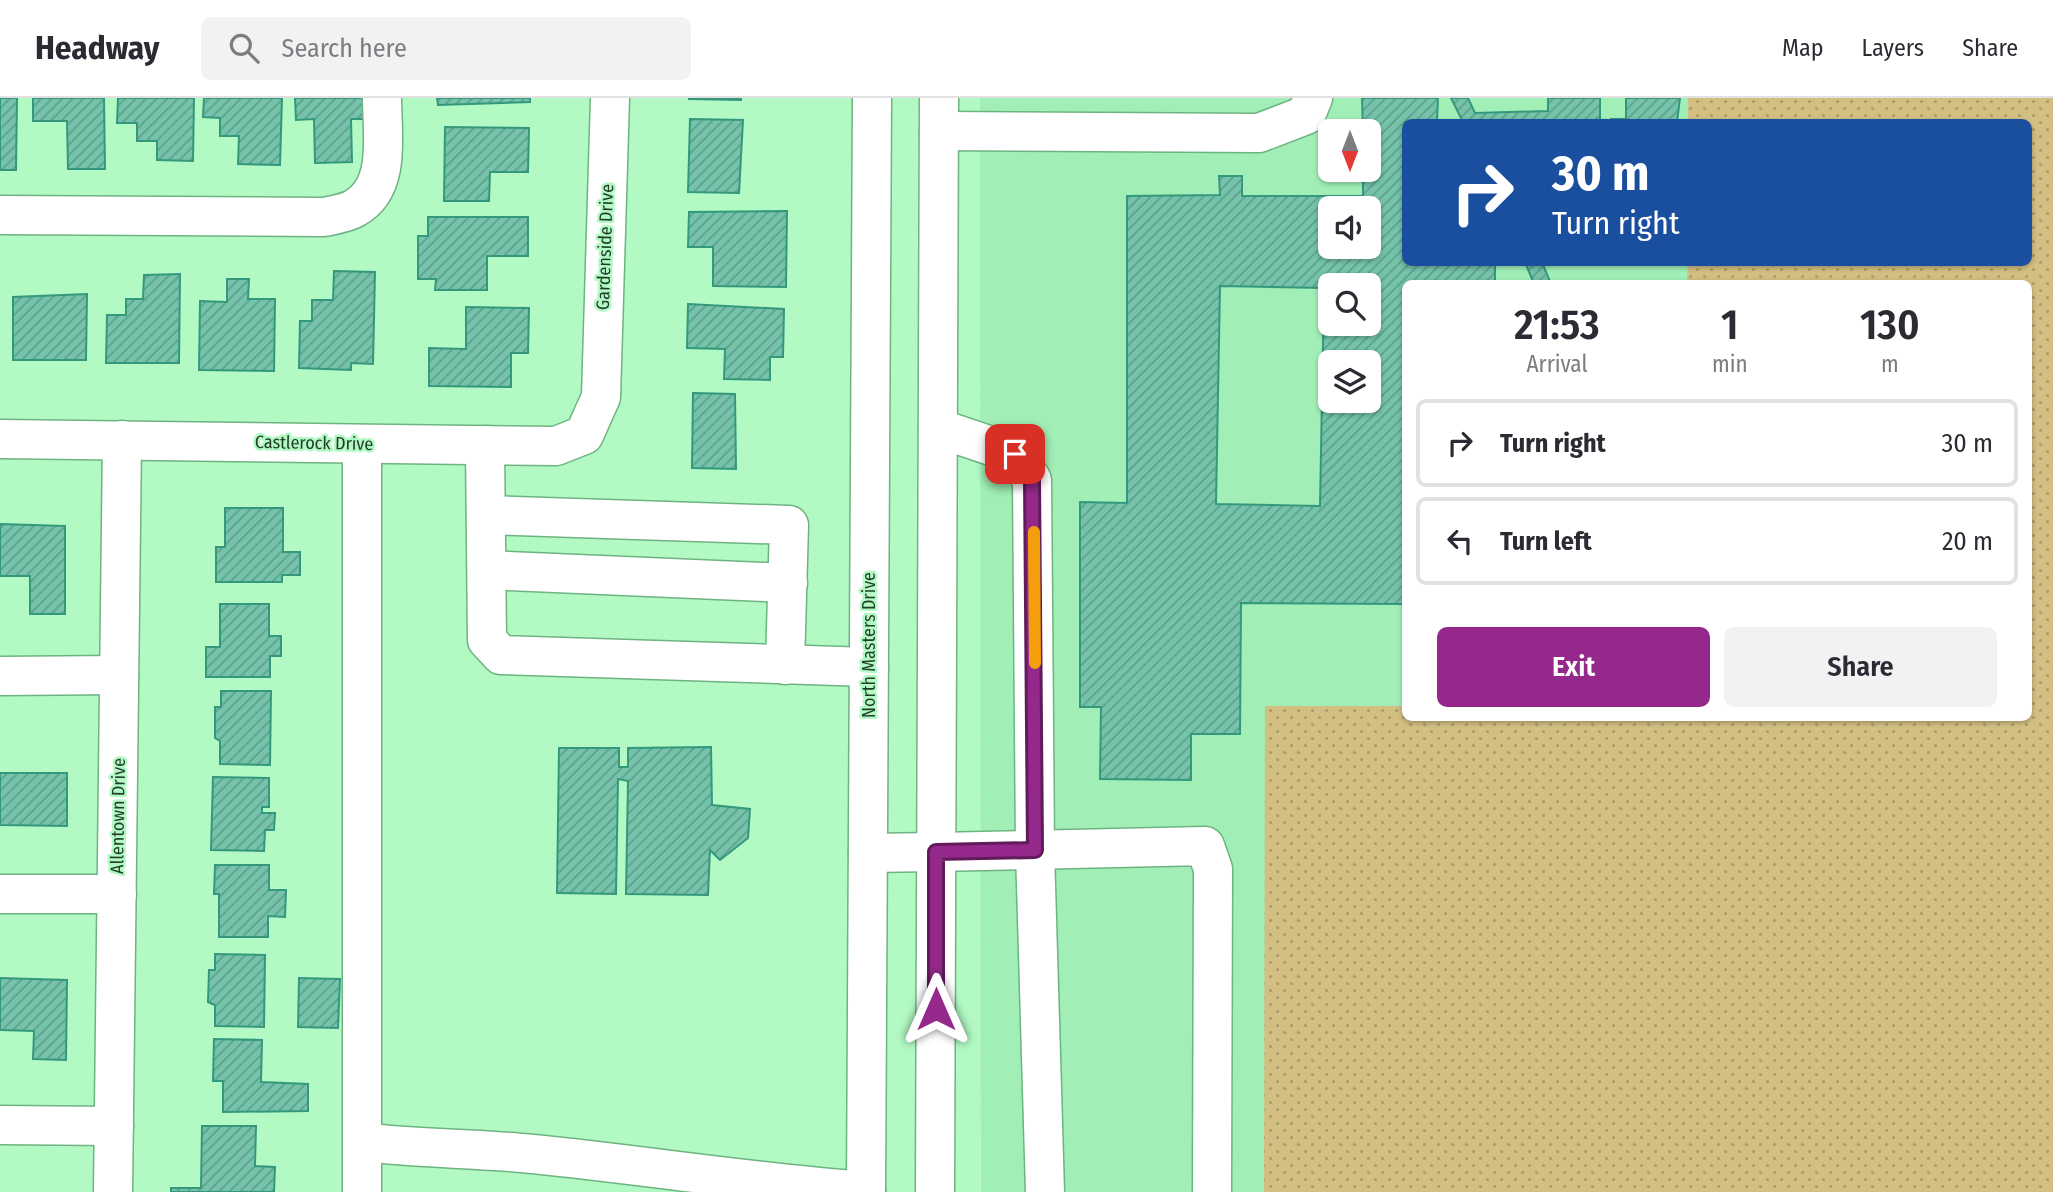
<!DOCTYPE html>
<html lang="en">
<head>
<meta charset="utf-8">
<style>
	:root { --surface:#fff; --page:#f2f2f3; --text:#2b2b33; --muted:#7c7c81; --line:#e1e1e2; --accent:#95298b }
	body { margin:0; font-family:"Fira Sans Condensed",sans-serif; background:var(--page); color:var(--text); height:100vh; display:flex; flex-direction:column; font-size:26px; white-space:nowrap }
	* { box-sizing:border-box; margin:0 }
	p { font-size:23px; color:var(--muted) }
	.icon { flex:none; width:38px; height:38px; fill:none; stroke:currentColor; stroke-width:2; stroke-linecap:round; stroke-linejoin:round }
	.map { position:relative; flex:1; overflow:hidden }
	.sheet { position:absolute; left:1402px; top:182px; width:630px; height:441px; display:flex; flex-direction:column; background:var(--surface); border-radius:10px; box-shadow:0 2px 5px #0004 }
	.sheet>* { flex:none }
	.hud { position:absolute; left:1402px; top:21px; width:630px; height:147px; border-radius:10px; box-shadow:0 2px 5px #0004; background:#1a4fa0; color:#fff; overflow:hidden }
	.needle { width:46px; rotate:180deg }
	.buttons { position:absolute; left:1318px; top:21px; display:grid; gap:14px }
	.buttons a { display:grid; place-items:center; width:63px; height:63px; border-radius:10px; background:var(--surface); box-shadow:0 2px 5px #0004; font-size:35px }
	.pin { position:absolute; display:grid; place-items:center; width:60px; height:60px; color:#fff; margin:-30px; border-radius:14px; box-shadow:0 4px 10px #0006 }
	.me { position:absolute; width:77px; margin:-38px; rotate:0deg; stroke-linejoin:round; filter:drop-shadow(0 0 5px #0008) }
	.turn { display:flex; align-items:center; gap:24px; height:147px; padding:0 35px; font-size:32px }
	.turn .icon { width:91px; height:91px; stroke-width:2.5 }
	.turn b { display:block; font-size:49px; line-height:60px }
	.eta { display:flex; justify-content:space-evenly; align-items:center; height:119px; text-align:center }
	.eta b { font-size:42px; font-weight:600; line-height:49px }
	.cta { display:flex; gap:14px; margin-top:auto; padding:14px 35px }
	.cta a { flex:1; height:80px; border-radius:10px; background:var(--accent); color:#fff; font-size:28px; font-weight:600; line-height:80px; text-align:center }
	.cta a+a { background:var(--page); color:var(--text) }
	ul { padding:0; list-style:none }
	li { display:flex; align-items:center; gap:21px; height:88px; margin:0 14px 10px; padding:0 21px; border:4px solid var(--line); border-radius:10px }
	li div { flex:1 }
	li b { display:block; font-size:26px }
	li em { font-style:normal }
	header { display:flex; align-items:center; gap:42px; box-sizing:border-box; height:98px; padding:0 35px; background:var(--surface); border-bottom:2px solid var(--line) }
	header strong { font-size:33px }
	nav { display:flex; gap:38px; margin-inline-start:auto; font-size:24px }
	.search { width:490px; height:63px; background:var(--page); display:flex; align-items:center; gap:18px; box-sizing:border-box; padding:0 24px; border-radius:10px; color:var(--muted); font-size:26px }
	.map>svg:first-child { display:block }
	.built { fill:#a1efb6; fill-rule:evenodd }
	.park { fill:url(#park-dots) }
	.building { fill:url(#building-hatch); stroke:#34987d; stroke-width:2; fill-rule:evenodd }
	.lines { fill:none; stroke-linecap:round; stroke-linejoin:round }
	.minor-casing { stroke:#6eb381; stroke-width:41 }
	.major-casing { stroke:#6eb381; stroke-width:41 }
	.minor { stroke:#fff; stroke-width:38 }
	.major { stroke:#fff; stroke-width:38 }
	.route-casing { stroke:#611b5a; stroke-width:18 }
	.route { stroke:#95298b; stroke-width:12 }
	.slow { stroke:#f59e0b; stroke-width:12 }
	.labels { text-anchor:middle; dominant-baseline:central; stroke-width:5; stroke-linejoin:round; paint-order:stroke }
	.street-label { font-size:18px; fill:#223e2a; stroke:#b2f9c4 }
</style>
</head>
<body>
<header>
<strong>Headway</strong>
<div class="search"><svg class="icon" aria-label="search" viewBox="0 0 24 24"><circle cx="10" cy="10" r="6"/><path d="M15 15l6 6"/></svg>Search here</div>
<nav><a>Map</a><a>Layers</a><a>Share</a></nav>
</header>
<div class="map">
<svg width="2053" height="1094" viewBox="0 0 2053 1094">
	<defs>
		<pattern id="park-dots" width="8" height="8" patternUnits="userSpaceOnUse" patternTransform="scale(1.75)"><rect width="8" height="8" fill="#d3bf82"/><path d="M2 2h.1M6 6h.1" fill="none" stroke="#ab9d6b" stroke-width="1.8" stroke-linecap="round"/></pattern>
		<pattern id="building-hatch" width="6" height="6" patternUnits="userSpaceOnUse" patternTransform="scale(1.75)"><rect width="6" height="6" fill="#74c3aa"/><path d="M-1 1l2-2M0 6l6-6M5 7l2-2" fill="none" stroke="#5fa08b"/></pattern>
	</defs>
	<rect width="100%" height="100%" fill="#b2f9c4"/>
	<!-- built -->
	<path class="built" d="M980 0H2053V1094H981ZM1405 24H2028V164H1405ZM1330 33H1368V72H1330ZM1330 110H1368V149H1330ZM1405 186H2028V620H1405ZM1330 187H1368V226H1330ZM1330 264H1368V303H1330Z"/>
	<!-- park -->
	<path class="park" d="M1688 0H2053V1094H1264L1265 608H1405V620H2028V186L1687 185 1688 165 2028 164V24H1688Z"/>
	<!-- building -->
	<g class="building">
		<path d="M0 0H17L16 72H0Z"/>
		<path d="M33 0H104L105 71H68L67 23H33Z"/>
		<path d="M118 0H194L193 63 157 62V43H137V25H117Z"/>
		<path d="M204 0H282L280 67 238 66 239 38H220V20L203 19Z"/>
		<path d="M295 0H370V21H351L352 64 315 65 314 21 296 22Z"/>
		<path d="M437 0H530V4L438 7Z"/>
		<path d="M689 0H741V2L689 1Z"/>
		<path d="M1362 0H1438L1437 24H1405V164L1495 166V186H1405V506L1241 505 1240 636H1191V682L1100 681 1101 609H1080V404L1127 405V98L1220 97 1219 78H1242V98H1363V72H1368V33H1363ZM1330 110H1368V149H1330ZM1330 187H1368V226H1330ZM1220 188 1324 190 1320 408 1216 406ZM1330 264H1368V303H1330Z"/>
		<path d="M1451 0H1468L1475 15 1548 13V0H1600V24H1463Z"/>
		<path d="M1626 0H1680L1677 24H1611V21H1626Z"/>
		<path d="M690 21 743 22 739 95 688 94Z"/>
		<path d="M445 29 529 30 528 74H490L489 103H444Z"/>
		<path d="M787 113 786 189 713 188V149H688L689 114Z"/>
		<path d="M428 119H528V158H487V192H435L436 181H418V138H428Z"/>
		<path d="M1525 164H1542L1551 186H1534Z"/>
		<path d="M334 173 375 174 373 266 351 265V272L299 270 300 223H312V202H333Z"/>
		<path d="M180 176 179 265H106L107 217H126V201H143L144 177Z"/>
		<path d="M227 181H249L248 201H275L274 273 199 272 200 203 227 204Z"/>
		<path d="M87 196 86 262H13V199Z"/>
		<path d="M688 206 784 211 783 259H770V282L724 281 725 251 687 250Z"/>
		<path d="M466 209 529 210 528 255H511V289L429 288V250L466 251Z"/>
		<path d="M693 295 735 296 736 371 692 370Z"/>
		<path d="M225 410H283V454H300V477H282V484H216V449H225Z"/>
		<path d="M0 426 65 428V516H30V478H0Z"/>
		<path d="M220 506H269V538H281V558H270V579H206V549H220Z"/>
		<path d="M221 593H271L270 667 220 666V643L215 640V609H221Z"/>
		<path d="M711 649 712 707 750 711 748 740 720 762 710 752 708 797 626 796 628 683 618 681 616 796 557 795 559 650H619V669H628V650Z"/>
		<path d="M0 675H67V728L0 727Z"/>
		<path d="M213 679 269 680V709H262V715H275L274 732H265L264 753 211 752Z"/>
		<path d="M215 767H269V792H286L285 819 268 818V839H219V796H214Z"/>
		<path d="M215 856 265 857 264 929 215 928V907L208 904 209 872H215Z"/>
		<path d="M0 880 67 882 66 962 33 961 34 933 0 932Z"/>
		<path d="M299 880 340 881 338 930 298 929Z"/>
		<path d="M214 941 262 942 261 984 308 986V1013L223 1014V983H213Z"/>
		<path d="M202 1028H256L255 1068 275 1069 274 1094H171V1090H201Z"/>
	</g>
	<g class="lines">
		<defs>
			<g id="minor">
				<path d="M939 33 1259 35 1306 17 1313 0"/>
				<path d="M0 117 324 119C333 117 347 115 355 110 392 89 382 36 382 0"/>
				<path d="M938 330 1015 356 1032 382 1035 753 1045 1094"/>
				<path d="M0 341 556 348 584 337 601 299 610 0"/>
				<path d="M485 347 487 542 501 557 869 569"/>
				<path d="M486 417 789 427 785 567"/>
				<path d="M487 472 788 485"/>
				<path d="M0 578 119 577"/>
				<path d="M936 754 1205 748 1213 771 1212 1094"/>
				<path d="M0 796H117"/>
				<path d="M0 1027 114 1028"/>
				<path d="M363 1044C419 1051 476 1050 533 1056 644 1067 754 1085 866 1093"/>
				<path d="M113 1094 122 342"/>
				<path d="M362 1094V346"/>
			</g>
			<g id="major">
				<path d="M868 755 936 754"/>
				<path d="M866 1094 872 0"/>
				<path d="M935 1094 939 0"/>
			</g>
		</defs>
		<!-- minor casing -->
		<use href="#minor" class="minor-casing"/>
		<!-- major casing -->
		<use href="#major" class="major-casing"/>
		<!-- minor -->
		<use href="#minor" class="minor"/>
		<!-- major -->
		<use href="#major" class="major"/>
	</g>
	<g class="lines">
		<defs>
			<path id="route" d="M936 911V754L1035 752 1032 382 1015 356"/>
		</defs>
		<!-- route casing -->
		<use href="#route" class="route-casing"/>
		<!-- route -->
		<use href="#route" class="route"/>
		<!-- slow -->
		<path class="slow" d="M1034 434 1035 565"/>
	</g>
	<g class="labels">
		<!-- street labels -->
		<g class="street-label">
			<text transform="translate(605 149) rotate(-88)">Gardenside Drive</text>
			<text transform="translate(314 345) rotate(1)">Castlerock Drive</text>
			<text transform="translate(869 547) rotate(-90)">North Masters Drive</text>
			<text transform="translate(118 718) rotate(-89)">Allentown Drive</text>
		</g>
	</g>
</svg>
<div class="buttons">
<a><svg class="needle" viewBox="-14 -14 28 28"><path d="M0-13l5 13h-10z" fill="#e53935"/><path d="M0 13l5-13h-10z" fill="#7c7c81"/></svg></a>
<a><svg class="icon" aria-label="sound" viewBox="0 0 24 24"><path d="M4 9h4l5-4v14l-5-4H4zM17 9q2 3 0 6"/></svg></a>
<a><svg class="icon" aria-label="search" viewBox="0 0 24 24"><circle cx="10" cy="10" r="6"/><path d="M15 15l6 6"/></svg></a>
<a><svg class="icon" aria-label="layers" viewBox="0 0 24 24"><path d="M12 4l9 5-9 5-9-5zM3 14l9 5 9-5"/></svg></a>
</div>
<div class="pin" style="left:1015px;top:356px;background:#d93025"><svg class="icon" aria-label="arrive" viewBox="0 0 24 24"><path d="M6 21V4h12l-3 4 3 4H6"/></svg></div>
<svg class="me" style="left:936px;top:911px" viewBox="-20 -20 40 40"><path d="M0-17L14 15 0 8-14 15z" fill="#95298b" stroke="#fff" stroke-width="4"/></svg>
<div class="hud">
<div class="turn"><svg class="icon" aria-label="right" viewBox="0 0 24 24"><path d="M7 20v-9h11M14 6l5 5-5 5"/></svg><div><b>30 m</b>Turn right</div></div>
</div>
<section class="sheet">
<div class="eta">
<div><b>21:53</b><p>Arrival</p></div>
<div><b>1</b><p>min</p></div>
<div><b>130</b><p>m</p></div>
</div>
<ul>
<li><svg class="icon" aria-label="right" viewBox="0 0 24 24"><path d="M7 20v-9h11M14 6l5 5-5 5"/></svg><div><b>Turn right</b></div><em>30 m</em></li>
<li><svg class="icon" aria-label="left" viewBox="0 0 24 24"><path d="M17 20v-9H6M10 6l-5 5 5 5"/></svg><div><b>Turn left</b></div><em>20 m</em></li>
</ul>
<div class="cta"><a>Exit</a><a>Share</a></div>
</section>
</div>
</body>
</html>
